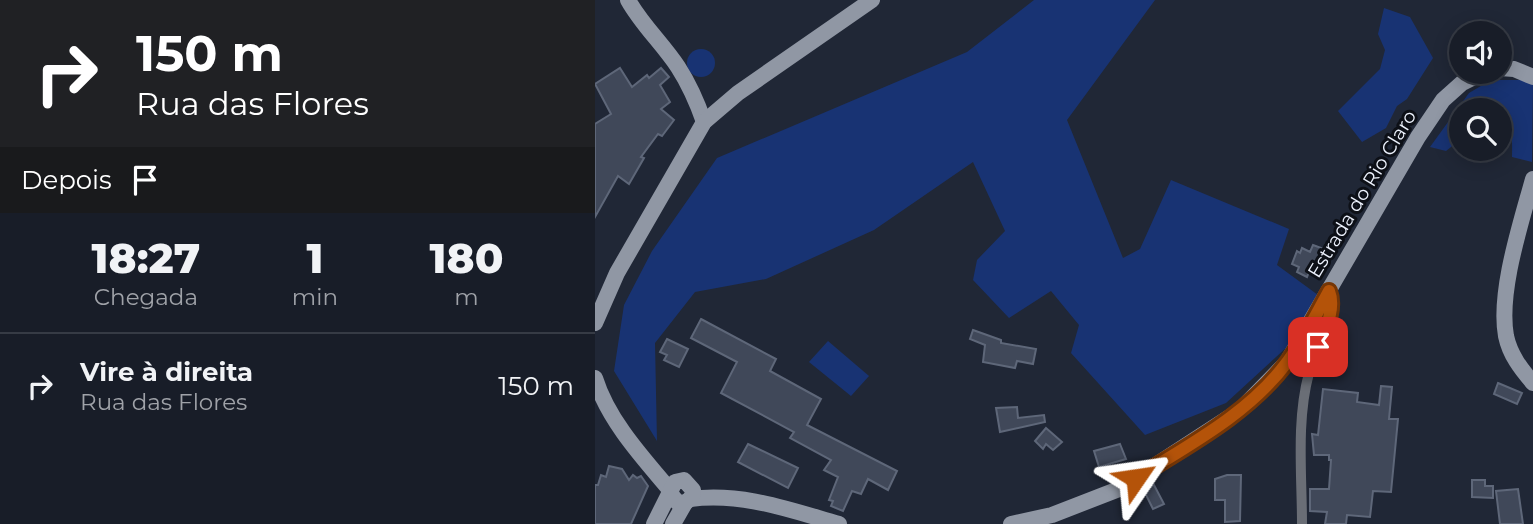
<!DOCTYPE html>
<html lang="pt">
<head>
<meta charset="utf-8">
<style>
	:root { --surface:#181d28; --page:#252a34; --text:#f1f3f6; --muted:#9fa2a8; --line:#363b45 }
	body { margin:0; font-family:Montserrat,sans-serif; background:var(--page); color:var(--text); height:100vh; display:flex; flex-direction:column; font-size:26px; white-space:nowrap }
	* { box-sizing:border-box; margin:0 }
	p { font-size:23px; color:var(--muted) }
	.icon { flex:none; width:38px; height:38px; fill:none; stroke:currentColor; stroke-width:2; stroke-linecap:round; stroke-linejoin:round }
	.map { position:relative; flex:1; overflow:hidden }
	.sheet { display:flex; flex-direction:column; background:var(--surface); width:595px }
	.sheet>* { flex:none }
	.hud { background:#202124; color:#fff; overflow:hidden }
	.tools { position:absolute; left:854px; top:21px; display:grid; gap:14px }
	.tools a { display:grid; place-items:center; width:63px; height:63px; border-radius:50%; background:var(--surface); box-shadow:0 4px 18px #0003,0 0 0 2px var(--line); font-size:35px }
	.pin { position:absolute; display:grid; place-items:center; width:60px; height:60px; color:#fff; margin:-30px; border-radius:14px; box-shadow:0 4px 10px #0006 }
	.me { position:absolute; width:77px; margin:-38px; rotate:58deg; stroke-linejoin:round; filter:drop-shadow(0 0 5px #0008) }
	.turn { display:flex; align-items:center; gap:24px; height:147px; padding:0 21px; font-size:32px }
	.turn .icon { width:91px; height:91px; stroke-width:2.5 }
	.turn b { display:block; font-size:49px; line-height:60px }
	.then { display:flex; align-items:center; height:66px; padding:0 21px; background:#0003; gap:14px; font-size:26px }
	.eta { display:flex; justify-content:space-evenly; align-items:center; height:119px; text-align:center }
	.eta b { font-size:42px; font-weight:800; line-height:49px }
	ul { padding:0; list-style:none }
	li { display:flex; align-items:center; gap:21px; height:105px; padding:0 21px; border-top:2px solid var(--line) }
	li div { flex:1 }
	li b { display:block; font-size:26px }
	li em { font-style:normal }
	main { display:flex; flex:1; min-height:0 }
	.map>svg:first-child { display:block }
	.green { fill:#183373 }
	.building { fill:#404859; stroke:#5e6779; stroke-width:2 }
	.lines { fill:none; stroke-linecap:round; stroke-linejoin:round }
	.street { stroke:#6a6e76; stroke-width:10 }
	.secondary { stroke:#9097a4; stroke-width:16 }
	.route-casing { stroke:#753606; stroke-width:18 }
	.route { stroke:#b45309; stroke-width:12 }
	.labels { text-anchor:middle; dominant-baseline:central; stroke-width:6; stroke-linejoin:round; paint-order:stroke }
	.street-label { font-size:19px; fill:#edf2fd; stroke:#0d1017 }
</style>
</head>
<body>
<main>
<section class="sheet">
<div class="hud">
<div class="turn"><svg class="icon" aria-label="right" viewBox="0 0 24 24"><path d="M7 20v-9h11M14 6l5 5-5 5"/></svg><div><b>150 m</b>Rua das Flores</div></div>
<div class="then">Depois<svg class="icon" aria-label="arrive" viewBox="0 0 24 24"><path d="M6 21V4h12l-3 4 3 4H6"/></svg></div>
</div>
<div class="eta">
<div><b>18:27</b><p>Chegada</p></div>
<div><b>1</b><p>min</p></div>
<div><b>180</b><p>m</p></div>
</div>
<ul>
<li><svg class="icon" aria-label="right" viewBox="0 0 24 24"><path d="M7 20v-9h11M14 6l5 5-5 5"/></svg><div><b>Vire à direita</b><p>Rua das Flores</p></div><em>150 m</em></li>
</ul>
</section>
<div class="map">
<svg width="938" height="524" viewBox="0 0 938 524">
	<rect width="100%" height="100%" fill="#202736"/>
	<!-- green -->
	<g class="green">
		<path d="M439 0H560L472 120 528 258 545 249 576 180 694 229 682 265 723 295 692 347 631 403 550 435 476 353 484 325 456 291 414 318 378 280 382 260 410 231 378 162 279 230 171 279 100 292 60 343 62 441 19 371 29 305 57 251 122 158 372 52Z"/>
		<path d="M789 8 815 17 838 58 812 99 802 106 791 128 767 142 743 111 785 69 790 50 783 34Z"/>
		<circle cx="106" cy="63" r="14"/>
		<path d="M896 80H927L938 84 937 162 917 157C917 141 919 127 905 116V110H866V139L851 151 835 147 874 93Z"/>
		<path d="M233 341 274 376 256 396 214 362Z"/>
	</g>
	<!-- building -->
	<g class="building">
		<path d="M25 68 37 87 52 75 54 78 66 68 74 77 65 85 75 102 66 109 79 120 67 136 63 134 46 157 49 158 34 184 23 176 0 217V124L16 114 0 84Z"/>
		<path d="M718 245 729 249 718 274 714 272 712 277 702 272 704 267 697 264 702 251 705 253 707 248 715 252Z"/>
		<path d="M106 319 181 359 175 371 226 399 212 425 302 471 293 490 273 479 266 494 257 491 248 511 236 506 238 501 234 500 243 477 229 470 236 460 195 438 199 432 126 393 142 362 96 338Z"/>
		<path d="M378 330 406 340V343L441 349 438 364 422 361 420 368 388 362 390 345 375 339Z"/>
		<path d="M72 339 93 349 84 367 69 360 72 355 65 352Z"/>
		<path d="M903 383 927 393 922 404 899 394Z"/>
		<path d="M786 386 797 387 794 419H803L796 492 778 491 775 517 752 515 751 524H730L732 512 715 511V489H734L736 460H734V455H719L717 434 723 435 728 389 763 393 762 402 784 405Z"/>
		<path d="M422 407 423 418 449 415 450 422 405 432 401 408Z"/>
		<path d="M451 428 467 442 458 450 451 444 448 449 440 441Z"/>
		<path d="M153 444 203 468 193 488 143 462Z"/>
		<path d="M525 444 531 459 504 467 499 451Z"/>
		<path d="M14 466 27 469 34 480 38 475 42 478 46 476 53 486 36 524H0V485H3L6 475 11 477Z"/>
		<path d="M632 475H646L645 521 630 522V500H620V479Z"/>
		<path d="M877 480H890V486H898V498L877 497Z"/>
		<path d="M559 485 569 504 558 509 549 491Z"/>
		<path d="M923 489 928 524H905L901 491Z"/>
	</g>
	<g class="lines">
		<!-- street -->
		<path class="street" d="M707 524C707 475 701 421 714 373 720 349 745 316 734 291"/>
		<!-- secondary -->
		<g class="secondary">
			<path d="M33 0C47 25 67 43 83 67 94 84 102 102 109 122"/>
			<path d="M905 68 919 69 938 77"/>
			<path d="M938 179C926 223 903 292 911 336 915 355 926 369 938 383"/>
			<path d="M0 323 22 273 109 122 143 93 277 0"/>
			<path d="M0 378C13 420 47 457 75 490"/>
			<path d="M95 499C147 492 195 510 244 524"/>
			<path d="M59 524 80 482 89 480 98 490 97 497 90 503 82 502 75 493"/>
			<path d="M78 524 90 503"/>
			<path d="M416 524 457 515 524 489 644 411 692 362 823 137 848 100 867 83 889 72"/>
		</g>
	</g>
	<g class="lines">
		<defs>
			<path id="route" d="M541 478C594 445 655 413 693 361 709 339 721 315 734 291 741 309 730 330 723 347"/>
		</defs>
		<!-- route casing -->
		<use href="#route" class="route-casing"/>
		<!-- route -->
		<use href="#route" class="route"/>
	</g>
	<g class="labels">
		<!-- street labels -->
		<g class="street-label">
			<text transform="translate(767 194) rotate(-59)">Estrada do Rio Claro</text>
		</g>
	</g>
</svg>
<div class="tools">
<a><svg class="icon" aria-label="sound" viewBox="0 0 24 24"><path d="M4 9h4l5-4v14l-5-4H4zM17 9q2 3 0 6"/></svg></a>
<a><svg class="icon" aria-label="search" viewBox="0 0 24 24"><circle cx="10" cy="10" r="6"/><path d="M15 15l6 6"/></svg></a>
</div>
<div class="pin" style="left:723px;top:347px;background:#d93025"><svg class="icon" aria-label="arrive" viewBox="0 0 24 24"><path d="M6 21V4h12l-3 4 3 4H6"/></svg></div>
<svg class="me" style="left:541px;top:478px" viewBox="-20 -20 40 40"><path d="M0-17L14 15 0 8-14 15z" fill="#b45309" stroke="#fff" stroke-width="4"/></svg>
</div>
</main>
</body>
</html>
